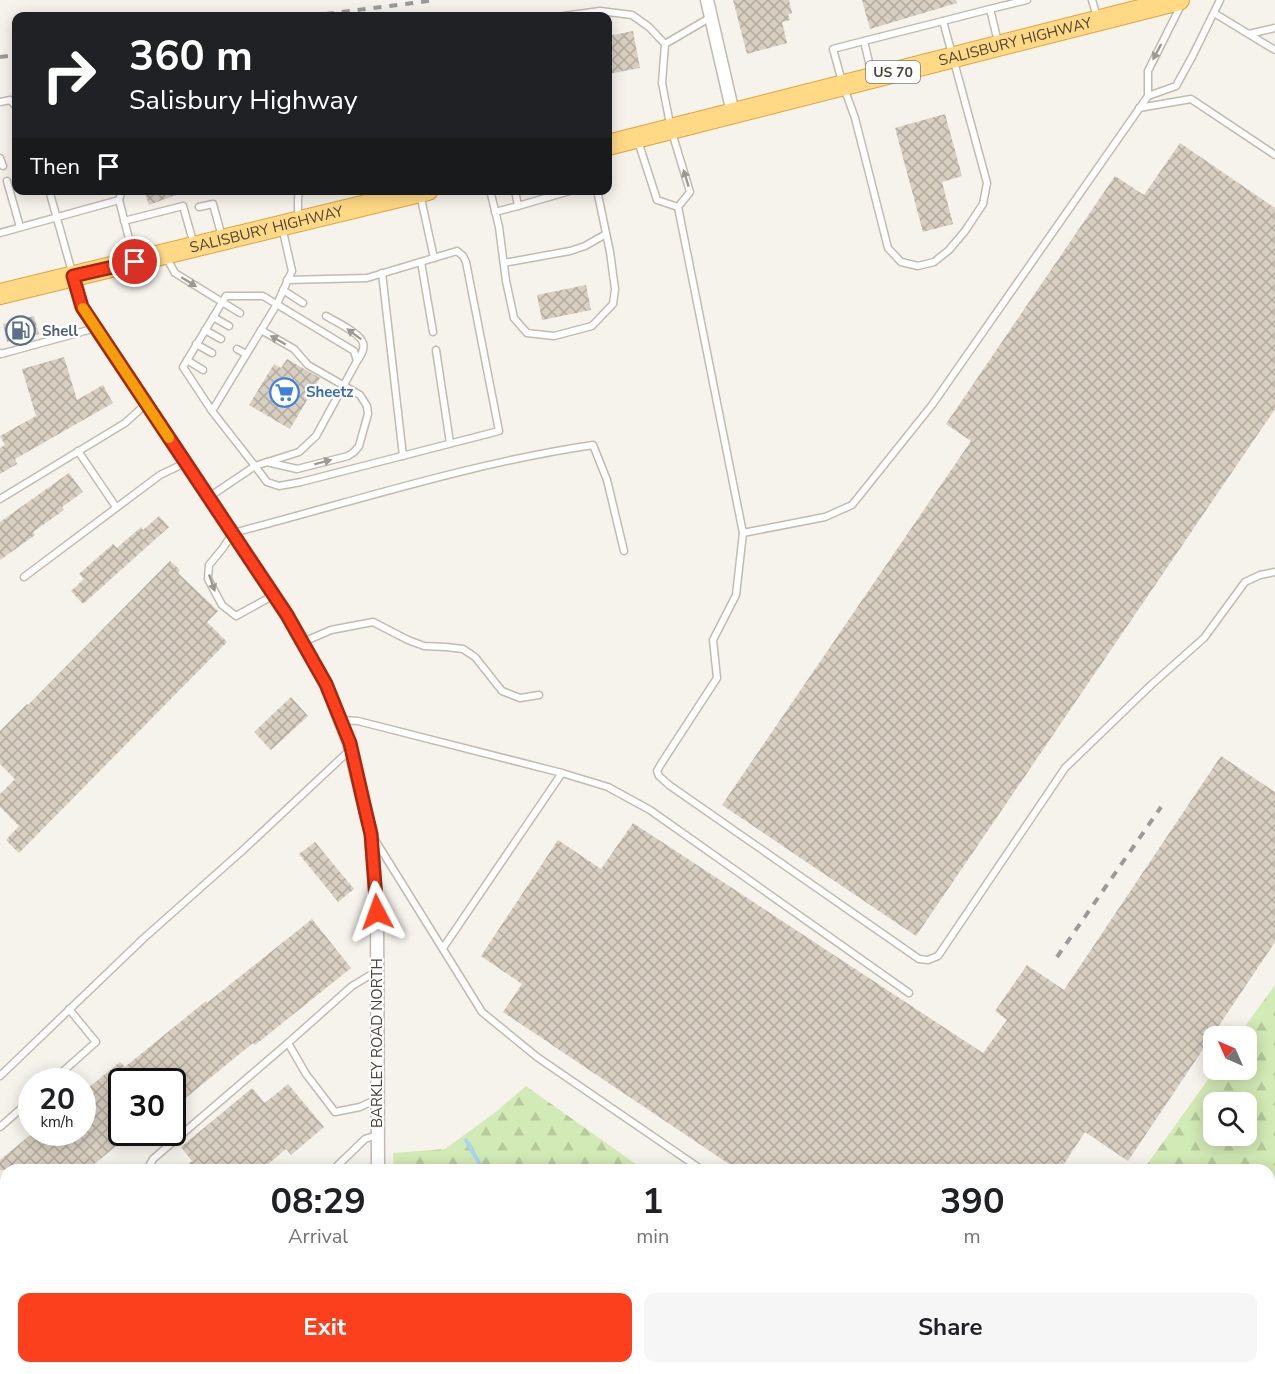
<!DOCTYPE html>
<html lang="en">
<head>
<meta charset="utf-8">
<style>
	:root { --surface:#fff; --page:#f6f6f6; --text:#202124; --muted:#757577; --accent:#fc3f1d }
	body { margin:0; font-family:"Nunito Sans",sans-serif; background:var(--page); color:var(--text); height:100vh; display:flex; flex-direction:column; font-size:22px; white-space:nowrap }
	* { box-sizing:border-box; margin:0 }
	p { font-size:20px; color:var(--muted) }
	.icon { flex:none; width:33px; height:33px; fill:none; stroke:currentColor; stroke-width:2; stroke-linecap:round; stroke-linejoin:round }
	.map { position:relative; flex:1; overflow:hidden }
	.sheet { position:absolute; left:0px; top:1164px; width:1275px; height:210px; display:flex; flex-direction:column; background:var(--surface); border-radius:18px 18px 0 0; box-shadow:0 3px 15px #0003 }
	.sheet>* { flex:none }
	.hud { position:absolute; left:12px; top:12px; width:600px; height:183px; border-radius:12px; box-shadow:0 3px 15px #0003; background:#202124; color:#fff; overflow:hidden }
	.needle { width:39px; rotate:315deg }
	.tools { position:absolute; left:1203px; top:1026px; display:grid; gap:12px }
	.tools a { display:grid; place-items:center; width:54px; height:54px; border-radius:12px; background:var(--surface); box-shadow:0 3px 15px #0003; font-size:30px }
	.speed { position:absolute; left:18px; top:1068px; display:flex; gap:12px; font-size:30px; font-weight:700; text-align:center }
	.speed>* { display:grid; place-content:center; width:78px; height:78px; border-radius:50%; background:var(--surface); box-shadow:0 3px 15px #0003; line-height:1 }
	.speed small { font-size:15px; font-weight:400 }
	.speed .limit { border:3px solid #111; border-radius:9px; background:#fff; color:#111 }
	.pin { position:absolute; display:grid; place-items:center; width:51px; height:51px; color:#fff; margin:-26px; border:3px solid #fff; border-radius:50%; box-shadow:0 2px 6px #0007 }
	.me { position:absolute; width:66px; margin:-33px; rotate:356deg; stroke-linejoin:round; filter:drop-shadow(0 0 4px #0008) }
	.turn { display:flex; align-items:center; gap:21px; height:126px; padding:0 18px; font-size:27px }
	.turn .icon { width:78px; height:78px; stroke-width:2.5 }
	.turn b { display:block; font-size:42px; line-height:51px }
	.then { display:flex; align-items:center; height:57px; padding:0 18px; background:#0003; gap:12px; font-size:22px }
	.eta { display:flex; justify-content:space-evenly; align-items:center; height:102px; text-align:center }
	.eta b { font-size:36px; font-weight:700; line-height:42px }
	.primary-button { display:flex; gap:12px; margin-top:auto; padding:12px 18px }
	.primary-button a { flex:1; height:69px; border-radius:12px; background:var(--accent); color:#fff; font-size:24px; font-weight:700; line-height:69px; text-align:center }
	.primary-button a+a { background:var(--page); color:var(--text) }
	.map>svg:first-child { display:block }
	.forest { fill:url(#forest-firs); fill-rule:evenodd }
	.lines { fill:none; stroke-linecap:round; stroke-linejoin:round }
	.stream { stroke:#a9d4f2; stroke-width:4 }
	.building { fill:url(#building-cross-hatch) }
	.service-casing { stroke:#c2bbae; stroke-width:9 }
	.minor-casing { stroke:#c2bbae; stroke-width:15 }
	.trunk-casing { stroke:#e0a43c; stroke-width:22 }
	.service { stroke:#fff; stroke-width:6 }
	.minor { stroke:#fff; stroke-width:12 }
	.trunk { stroke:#ffd985; stroke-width:20 }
	.rail { stroke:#9a9a9a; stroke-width:4; stroke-dasharray:8 8; stroke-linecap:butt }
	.oneway { fill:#9c9892 }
	.route-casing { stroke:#a42913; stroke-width:15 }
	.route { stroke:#fc3f1d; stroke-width:10 }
	.slow { stroke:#f59e0b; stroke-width:10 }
	.labels { text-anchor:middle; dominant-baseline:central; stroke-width:4.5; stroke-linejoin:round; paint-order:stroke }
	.shield { fill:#fff; stroke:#817c74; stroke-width:1.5 }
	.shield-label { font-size:14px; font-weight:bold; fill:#4b4439 }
	.street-label { font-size:15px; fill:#4b4439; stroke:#fff }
	.service-label { font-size:15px; font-weight:bold; fill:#4e5e75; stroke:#fff; text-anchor:start }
	.shop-label { font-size:15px; font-weight:bold; fill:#366cbe; stroke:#fff; text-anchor:start }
</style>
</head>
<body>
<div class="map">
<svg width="1275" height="1374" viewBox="0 0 1275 1374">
	<defs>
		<pattern id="forest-firs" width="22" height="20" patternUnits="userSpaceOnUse" patternTransform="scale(1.5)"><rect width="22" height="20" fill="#d2eab5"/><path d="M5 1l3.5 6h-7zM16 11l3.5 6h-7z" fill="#b6ca9c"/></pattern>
		<pattern id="building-cross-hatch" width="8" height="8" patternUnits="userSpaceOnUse" patternTransform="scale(1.5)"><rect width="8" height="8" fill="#d8cfc1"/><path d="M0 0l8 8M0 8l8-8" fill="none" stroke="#b1aa9e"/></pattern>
	</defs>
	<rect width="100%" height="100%" fill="#f6f3ec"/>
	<!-- forest -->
	<g class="forest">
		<path d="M1275 985V1374H624L623 1368H1269V1170H1143L1215 1070H1246V1036H1238ZM1214 1102H1246V1136H1214Z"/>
		<path d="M526 1086 644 1170H394L393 1153 445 1149 497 1111Z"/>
	</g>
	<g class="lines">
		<!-- stream -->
		<g class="stream">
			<path d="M466 1140 483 1170"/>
			<path d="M682 1368 691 1374"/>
		</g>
	</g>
	<!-- building -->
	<g class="building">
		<path d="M733 0H789L792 13 788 14 790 20 782 22 787 43 747 54Z"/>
		<path d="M862 0H956L957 3 870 29Z"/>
		<path d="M633 31 640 68 608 74V36Z"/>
		<path d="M945 114 962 176 942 182 953 224 923 232 895 128Z"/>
		<path d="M1180 143 1275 208V409L916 936 722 805 971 441 946 424 1115 176 1144 195Z"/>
		<path d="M144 190H184V192L149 205Z"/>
		<path d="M586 285 591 310 542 320 537 295Z"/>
		<path d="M34 316 39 334 7 342 3 324Z"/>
		<path d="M64 357 77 400 103 385 113 403 15 459 17 464 0 474V448L5 445 0 436 36 416 22 369Z"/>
		<path d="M287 359 320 378 290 429 249 405 274 364 281 368Z"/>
		<path d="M69 473 83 492 62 507 64 510 33 532 35 535 0 560V522Z"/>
		<path d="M159 516 169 527 83 604 71 591 84 579 79 574 113 544 117 548 141 527 143 530Z"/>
		<path d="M170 561 180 570 178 573 218 611 207 622 227 642 19 853 6 840 19 826 0 807V794L15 779 0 764V731L27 704 28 705Z"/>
		<path d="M291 697 308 716 271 750 254 732Z"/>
		<path d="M1221 756 1275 792V942L1128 1161 1085 1132 1060 1170H738L503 1012 522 984 481 956 558 840 601 869 633 823 983 1053 1007 1020 995 1011 1027 965 1064 990Z"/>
		<path d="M315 842 354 889 338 902 299 854Z"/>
		<path d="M312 919 351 968 255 1045 253 1043 172 1109V1082H122V1132H133L87 1170H0V1160L34 1132H82V1093L120 1062 125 1067 206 1001 207 1003Z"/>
		<path d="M288 1084 324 1127 291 1155 286 1149 261 1170H181L192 1161 181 1147 252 1088 265 1103Z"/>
	</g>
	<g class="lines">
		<defs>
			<g id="service">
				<path d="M1092 0 1097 17"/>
				<path d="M1182 3 1148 71V96L1176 86 1193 55 1220 0"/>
				<path d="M1214 13 1275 50"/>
				<path d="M564 16 600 11 632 15 649 27 665 44"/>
				<path d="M1249 34 1275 28"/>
				<path d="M864 41 833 49 843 85 855 118 888 248 901 262 918 266 934 262 949 250 965 231 983 204 987 183 943 21 990 9"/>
				<path d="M998 42 990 9 1027 0"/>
				<path d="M872 75 864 41 943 21"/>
				<path d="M0 102 10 100 16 106"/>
				<path d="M1139 108 1191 99 1275 155"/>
				<path d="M638 141 657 200 678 207 690 192 671 129 662 83 665 44 711 17"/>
				<path d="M0 158 3 166"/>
				<path d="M7 181 20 227"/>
				<path d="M49 190 72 272"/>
				<path d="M490 190 499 227 506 281 514 318 527 333 554 336 592 326 613 304 615 289 610 252 597 190"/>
				<path d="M515 190 518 206 573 190"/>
				<path d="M420 194 434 258"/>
				<path d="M119 200 122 190"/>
				<path d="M199 207 213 204 222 237"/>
				<path d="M678 207 743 533 825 517 852 505 932 405 1148 96"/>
				<path d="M495 212 518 206"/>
				<path d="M298 219V199L299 190"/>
				<path d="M124 221 183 206 194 245"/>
				<path d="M0 233 119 200 134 258"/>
				<path d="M166 257 175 273 240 313"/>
				<path d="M421 262 433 332"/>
				<path d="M504 263 570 251 585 246 606 234"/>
				<path d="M382 273 403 456"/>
				<path d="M283 290 303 303"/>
				<path d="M326 316C335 321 361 334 363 343 365 349 361 355 357 361"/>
				<path d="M213 317 229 326"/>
				<path d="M205 330 221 339"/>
				<path d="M261 330 294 349 308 365 360 395 367 406 368 414 359 446 354 452 348 456 297 469 267 462"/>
				<path d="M196 344 212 353"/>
				<path d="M237 349 246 354"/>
				<path d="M436 350 450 443"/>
				<path d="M0 353 1 354 96 328"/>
				<path d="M187 360 203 370"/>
				<path d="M212 411 183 367 226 296H263L354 351 357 361 316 436 299 452 255 466 267 482 279 486 301 482 499 431 466 262 463 256 457 251 367 278 287 280"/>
				<path d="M78 451 116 507"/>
				<path d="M209 497 255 466 212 411 277 304 292 271 282 227"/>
				<path d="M0 499 125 423 146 404"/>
				<path d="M743 533 736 595 713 640 717 678 661 764 657 771 659 776 669 785 919 959 928 960 938 956 1065 768 1151 685 1204 638 1245 582 1260 575 1275 572"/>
				<path d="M24 577 160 475 185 463"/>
				<path d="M274 595 236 616 222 605 208 579 209 565 223 548 233 533C352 502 471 463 593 445L607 480 624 551"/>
				<path d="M303 642 331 630 373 622 408 640 424 646 446 647 463 649 475 657 502 691 520 698 539 695"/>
				<path d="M341 720 358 721 562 773 608 787 650 810 909 993"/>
				<path d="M375 840 482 1012 537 1057 702 1170"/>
				<path d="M443 948 562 773"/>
				<path d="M377 971 352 986 288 1043 306 1074 335 1112 360 1107 377 1099"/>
				<path d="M0 1076 144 938 242 851 351 749"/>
				<path d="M51 1082 96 1042 69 1009"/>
				<path d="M0 1127 32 1099"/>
				<path d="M147 1170 153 1159 288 1043"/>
				<path d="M333 1170 365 1139 377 1135"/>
				<path d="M0 1355 6 1361"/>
				<path d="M13 1368 20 1374"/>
			</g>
			<g id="minor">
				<path d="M707 0 733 113"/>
				<path d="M73 276 82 307 287 615 326 684 349 743 371 834 377 912 378 1170"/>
				<path d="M428 1368 432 1374"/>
			</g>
			<g id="trunk">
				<path id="s1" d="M608 145 1179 0"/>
				<path id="s2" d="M0 294 428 190"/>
			</g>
		</defs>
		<!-- service casing -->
		<use href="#service" class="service-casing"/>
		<!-- minor casing -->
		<use href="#minor" class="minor-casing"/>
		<!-- trunk casing -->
		<use href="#trunk" class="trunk-casing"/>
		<!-- service -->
		<use href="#service" class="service"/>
		<!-- minor -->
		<use href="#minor" class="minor"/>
		<!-- trunk -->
		<use href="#trunk" class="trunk"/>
		<!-- rail -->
		<g class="rail">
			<path d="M310 16 436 0"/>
			<path d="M0 57 16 55"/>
			<path d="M1057 957 1161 807"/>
		</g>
	</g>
	<!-- one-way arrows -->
	<defs><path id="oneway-solid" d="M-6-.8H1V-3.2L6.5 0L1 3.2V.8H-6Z" transform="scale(1.5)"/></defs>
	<g class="oneway">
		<use href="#oneway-solid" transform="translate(1157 52) rotate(118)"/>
		<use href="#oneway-solid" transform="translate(686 178) rotate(-107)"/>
		<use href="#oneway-solid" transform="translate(189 282) rotate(32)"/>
		<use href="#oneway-solid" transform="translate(354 334) rotate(-143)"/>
		<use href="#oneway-solid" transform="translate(278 340) rotate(-150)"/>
		<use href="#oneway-solid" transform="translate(323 462) rotate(-15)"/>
		<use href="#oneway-solid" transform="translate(212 583) rotate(71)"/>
	</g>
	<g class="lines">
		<defs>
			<path id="route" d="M135 262 73 276 82 307 287 615 326 684 350 743 366 813 371 834 377 912"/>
		</defs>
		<!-- route casing -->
		<use href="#route" class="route-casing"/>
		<!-- route -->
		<use href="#route" class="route"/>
		<!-- slow -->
		<path class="slow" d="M83 308 169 438"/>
	</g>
	<!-- icons -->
	<defs>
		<symbol id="fuel-ring" viewBox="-11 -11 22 22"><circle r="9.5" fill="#fff" stroke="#5c6f8a" stroke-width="1.5"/><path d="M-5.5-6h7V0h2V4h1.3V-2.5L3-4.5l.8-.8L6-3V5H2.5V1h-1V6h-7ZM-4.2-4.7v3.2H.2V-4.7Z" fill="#5c6f8a"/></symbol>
		<symbol id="supermarket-ring" viewBox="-11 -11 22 22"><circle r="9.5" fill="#fff" stroke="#3f7fe0" stroke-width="1.5"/><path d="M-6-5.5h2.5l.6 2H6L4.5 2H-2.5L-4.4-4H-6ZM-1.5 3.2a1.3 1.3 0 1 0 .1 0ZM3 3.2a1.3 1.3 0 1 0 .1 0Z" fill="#3f7fe0"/></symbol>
	</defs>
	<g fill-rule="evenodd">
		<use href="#fuel-ring" x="4" y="314" width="33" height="33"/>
		<use href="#supermarket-ring" x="268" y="376" width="33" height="33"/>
	</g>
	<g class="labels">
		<!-- shield labels -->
		<rect class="shield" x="866" y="61" width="54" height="22" rx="4.5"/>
		<g class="shield-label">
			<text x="893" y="72">US 70</text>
		</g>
		<!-- street labels -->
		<g class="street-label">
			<text stroke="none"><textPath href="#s1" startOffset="420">SALISBURY HIGHWAY</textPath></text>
			<text stroke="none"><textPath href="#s2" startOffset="274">SALISBURY HIGHWAY</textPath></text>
			<text transform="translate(377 1043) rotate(-90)">BARKLEY ROAD NORTH</text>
		</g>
		<!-- service labels -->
		<g class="service-label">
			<text x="42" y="331">Shell</text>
		</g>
		<!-- shop labels -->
		<g class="shop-label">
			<text x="306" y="392">Sheetz</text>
		</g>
	</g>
</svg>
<div class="tools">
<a><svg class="needle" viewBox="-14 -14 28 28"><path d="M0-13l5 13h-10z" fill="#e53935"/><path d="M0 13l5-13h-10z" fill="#757577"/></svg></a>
<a><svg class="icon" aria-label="search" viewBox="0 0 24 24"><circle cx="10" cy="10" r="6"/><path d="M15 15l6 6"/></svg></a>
</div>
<div class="speed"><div>20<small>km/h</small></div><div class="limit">30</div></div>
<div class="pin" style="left:135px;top:262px;background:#d93025"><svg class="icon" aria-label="arrive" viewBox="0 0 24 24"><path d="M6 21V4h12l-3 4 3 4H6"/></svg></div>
<svg class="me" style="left:377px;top:912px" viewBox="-20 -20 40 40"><path d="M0-17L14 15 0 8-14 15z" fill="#fc3f1d" stroke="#fff" stroke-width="4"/></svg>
<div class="hud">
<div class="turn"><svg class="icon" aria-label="right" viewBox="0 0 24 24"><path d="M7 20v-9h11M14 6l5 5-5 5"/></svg><div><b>360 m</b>Salisbury Highway</div></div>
<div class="then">Then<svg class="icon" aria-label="arrive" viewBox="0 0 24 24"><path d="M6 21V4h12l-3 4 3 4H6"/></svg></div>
</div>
<section class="sheet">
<div class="eta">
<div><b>08:29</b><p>Arrival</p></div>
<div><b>1</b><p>min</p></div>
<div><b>390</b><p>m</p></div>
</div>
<div class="primary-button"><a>Exit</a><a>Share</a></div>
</section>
</div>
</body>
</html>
